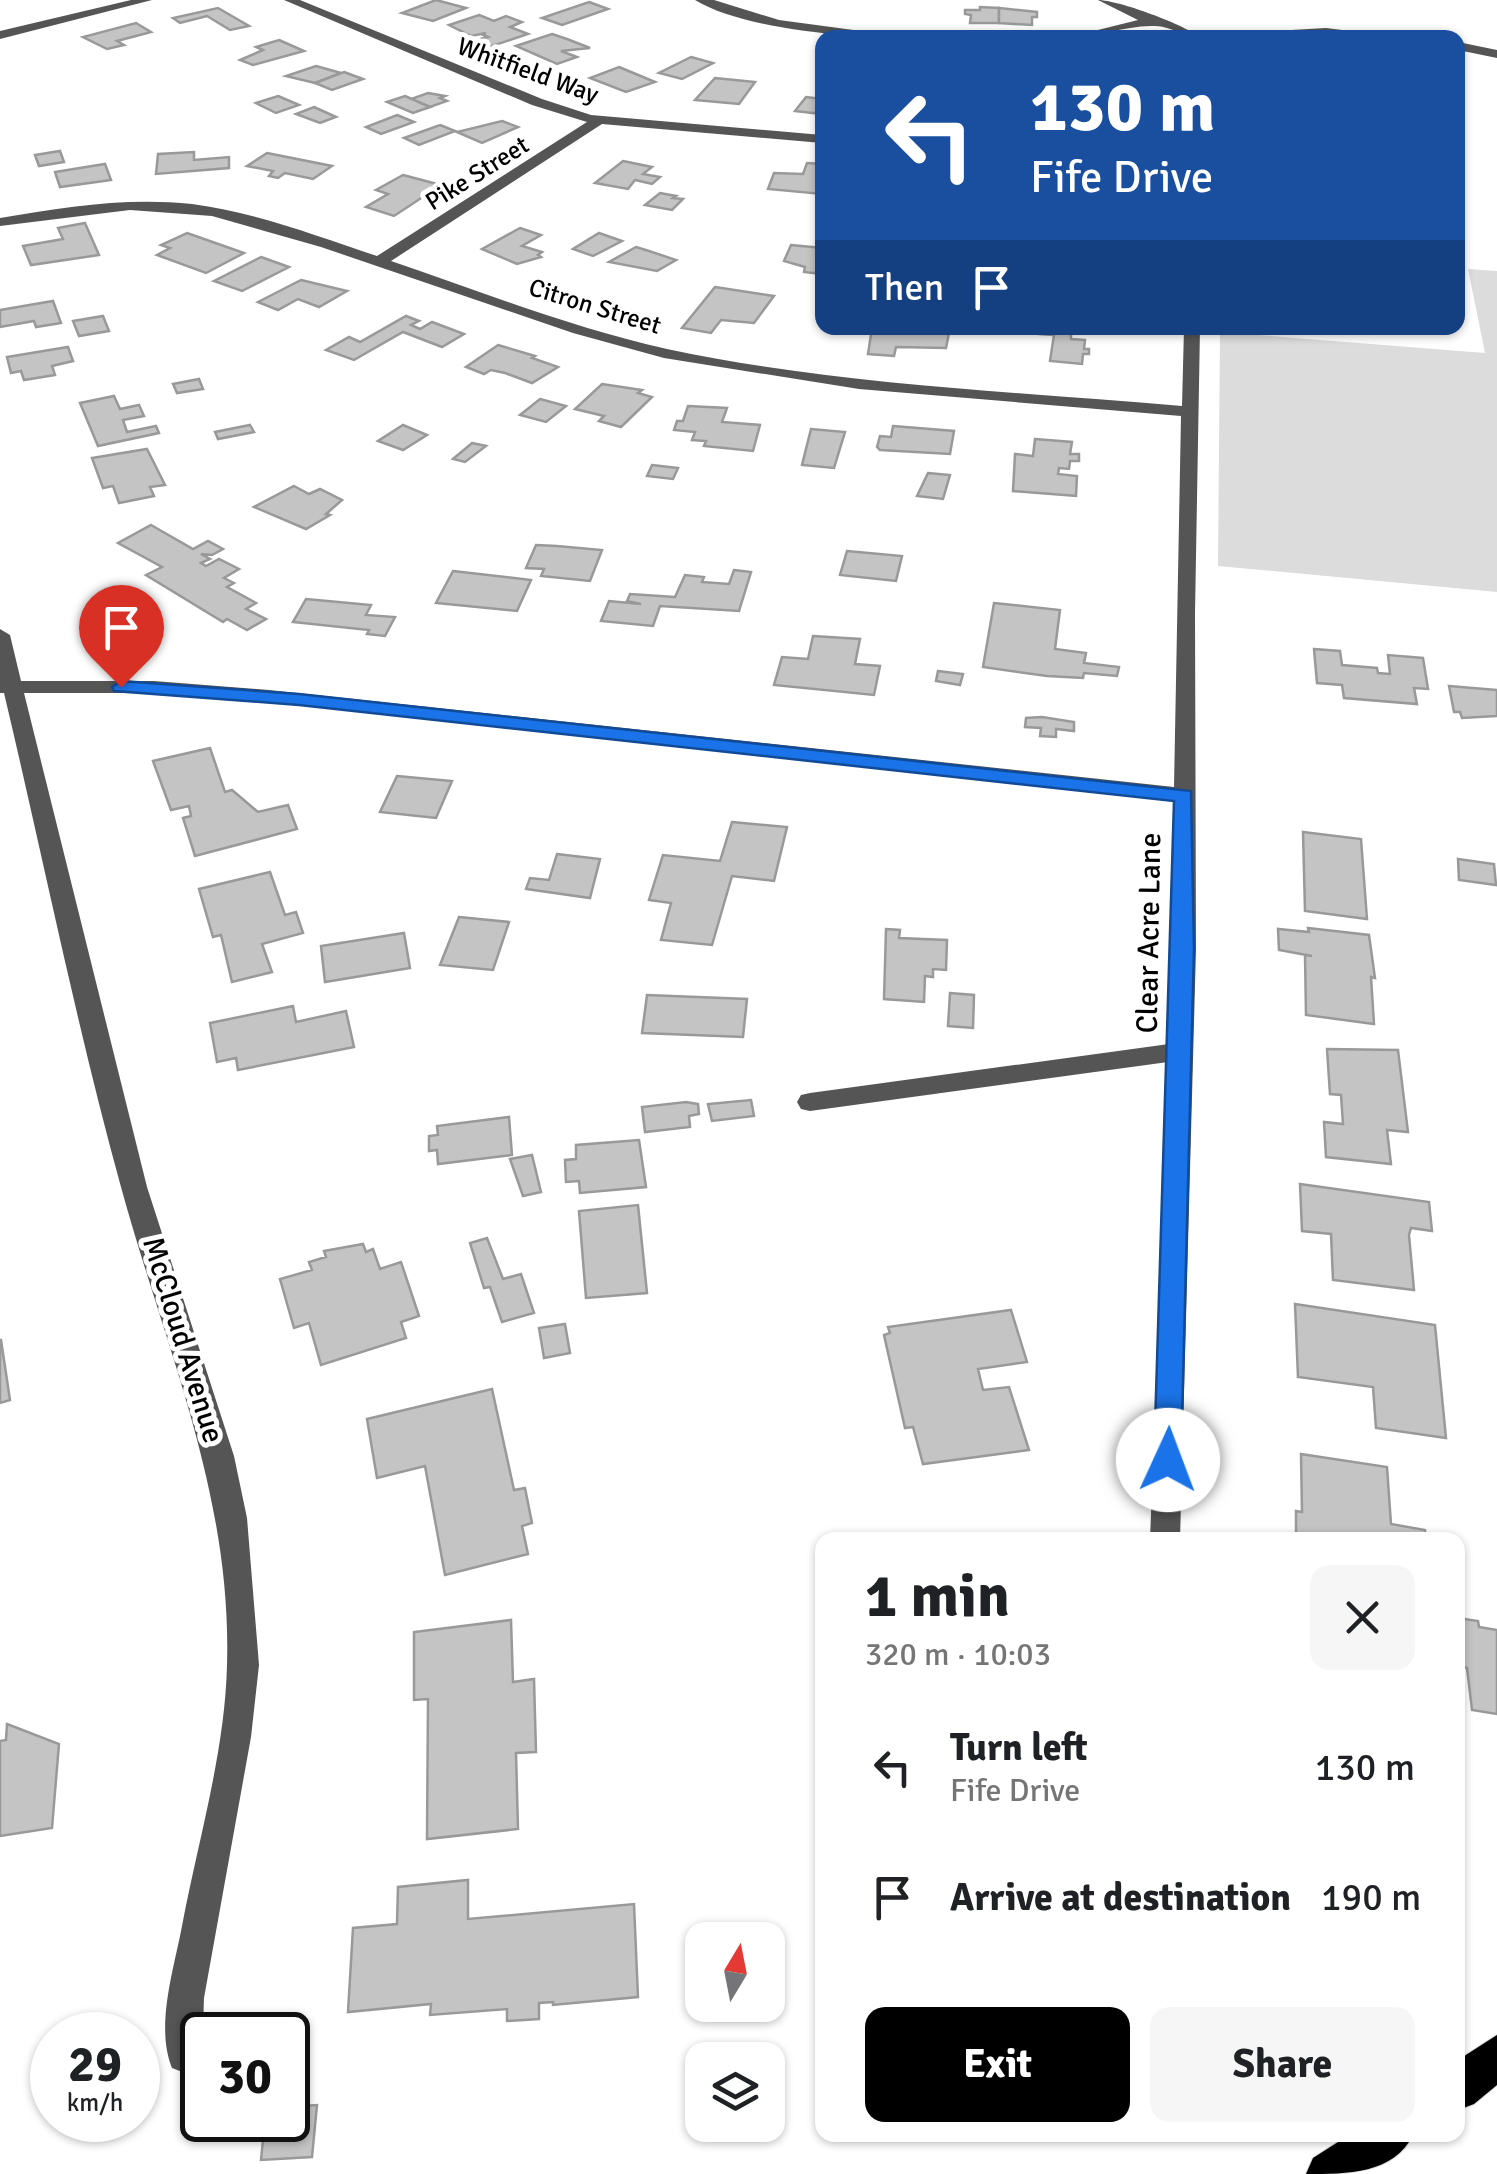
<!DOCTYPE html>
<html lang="en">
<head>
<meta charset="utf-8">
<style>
	:root { --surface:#fff; --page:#f6f6f6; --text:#202124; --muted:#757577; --accent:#000 }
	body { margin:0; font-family:Signika,sans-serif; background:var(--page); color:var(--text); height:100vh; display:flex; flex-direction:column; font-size:38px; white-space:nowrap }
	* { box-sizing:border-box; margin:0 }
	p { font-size:32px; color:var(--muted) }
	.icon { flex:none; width:55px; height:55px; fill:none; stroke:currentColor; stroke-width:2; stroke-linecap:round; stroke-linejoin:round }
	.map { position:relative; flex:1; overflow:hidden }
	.side { position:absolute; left:815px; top:1532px; width:650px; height:610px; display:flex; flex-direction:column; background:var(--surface); border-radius:20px; box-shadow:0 2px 8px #0004 }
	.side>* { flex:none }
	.guide { position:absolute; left:815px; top:30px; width:650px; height:305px; border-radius:20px; box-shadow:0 2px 8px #0004; background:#1a4fa0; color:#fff; overflow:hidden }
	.needle { width:65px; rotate:10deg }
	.fabs { position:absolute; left:685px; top:1922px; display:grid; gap:20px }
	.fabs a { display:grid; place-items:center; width:100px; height:100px; border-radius:20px; background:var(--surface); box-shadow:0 2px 8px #0004; font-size:50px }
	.speed { position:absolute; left:30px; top:2012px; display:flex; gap:20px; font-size:50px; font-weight:700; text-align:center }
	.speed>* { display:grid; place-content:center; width:130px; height:130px; border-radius:50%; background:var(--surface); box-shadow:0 2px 8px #0004; line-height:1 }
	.speed small { font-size:25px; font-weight:400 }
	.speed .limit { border:5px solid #111; border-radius:15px; background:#fff; color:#111 }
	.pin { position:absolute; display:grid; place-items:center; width:85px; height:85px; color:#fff; margin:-102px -42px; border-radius:50% 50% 50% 0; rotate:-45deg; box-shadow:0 0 10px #0007 }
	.pin .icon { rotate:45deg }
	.me { position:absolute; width:110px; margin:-55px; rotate:2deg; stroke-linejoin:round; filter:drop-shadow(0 0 8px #0008) }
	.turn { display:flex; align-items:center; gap:35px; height:210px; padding:0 50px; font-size:45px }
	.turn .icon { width:130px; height:130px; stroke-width:2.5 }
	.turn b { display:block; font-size:70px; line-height:85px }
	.then { display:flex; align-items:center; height:95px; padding:0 50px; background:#0003; gap:20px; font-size:38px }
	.round { display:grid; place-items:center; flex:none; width:105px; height:105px; border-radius:20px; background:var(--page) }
	.summary { display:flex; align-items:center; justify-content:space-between; height:170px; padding:0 50px }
	h1 { font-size:60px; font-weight:700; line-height:75px }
	.primary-button { display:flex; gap:20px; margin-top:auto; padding:20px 50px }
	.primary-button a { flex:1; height:115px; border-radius:20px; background:var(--accent); color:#fff; font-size:40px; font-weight:700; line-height:115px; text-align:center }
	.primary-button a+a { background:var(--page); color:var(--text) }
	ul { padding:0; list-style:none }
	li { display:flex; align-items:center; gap:30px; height:130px; padding:0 50px }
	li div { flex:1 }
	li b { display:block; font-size:38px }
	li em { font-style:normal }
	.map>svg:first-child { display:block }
	.green { fill:#dcdcdc }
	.building { fill:#c4c4c4; stroke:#999; stroke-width:2.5 }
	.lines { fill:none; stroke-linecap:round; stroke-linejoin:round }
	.highway-casing { stroke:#dbdbdb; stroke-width:2 }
	.minor { fill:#555; fill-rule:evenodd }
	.highway { fill:#000; fill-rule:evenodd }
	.route { fill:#1a73e8; stroke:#114b97; stroke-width:2.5 }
	.labels { text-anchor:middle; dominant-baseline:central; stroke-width:10; stroke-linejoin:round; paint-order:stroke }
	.far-street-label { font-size:25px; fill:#000; stroke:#fff }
	.street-label { font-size:30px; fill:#000; stroke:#fff }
</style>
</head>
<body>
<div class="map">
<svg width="1497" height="2174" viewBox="0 0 1497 2174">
	<rect width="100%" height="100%" fill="#fff"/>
	<!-- green -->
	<path class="green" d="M1468 269 1497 271V592L1218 566 1220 332 1485 353Z"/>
	<!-- building -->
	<g class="building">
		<path d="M436 0 466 8 433 21 402 13Z"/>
		<path d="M589 2 608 9 562 25 542 18Z"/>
		<path d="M980 7 999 8V23H970L971 15 965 14V10H980Z"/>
		<path d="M218 8 249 26 230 30 207 16 180 23 173 18Z"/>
		<path d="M999 8 1037 12V17H1032V25L999 23Z"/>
		<path d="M479 15 494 21 506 16 522 22 510 27 528 34 489 47 473 41 488 37 481 34 486 33 471 36 449 25Z"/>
		<path d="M136 23 151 32 117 41 124 45 107 49 83 37Z"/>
		<path d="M552 34 567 39 590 48 561 51 577 57 557 64 516 46Z"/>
		<path d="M279 40 304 51 253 65 240 60 263 50 256 47Z"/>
		<path d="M691 57 713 63 682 79 659 73Z"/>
		<path d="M316 66 341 73 315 83 286 76Z"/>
		<path d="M619 67 655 82 626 92 590 78Z"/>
		<path d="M344 72 363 79 332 90 315 83Z"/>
		<path d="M715 78 755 82 739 104 695 100Z"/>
		<path d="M428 93 445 96 440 98 447 101 430 107 411 99Z"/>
		<path d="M278 96 299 105 276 113 256 103Z"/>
		<path d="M405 96 430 107 413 113 387 102Z"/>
		<path d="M806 97 822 99V114L795 111Z"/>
		<path d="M314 107 336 117 320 123 296 114Z"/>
		<path d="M397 115 414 122 381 134 366 127Z"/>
		<path d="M502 121 518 127 482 143 457 132Z"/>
		<path d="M440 125 455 131 419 145 404 138Z"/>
		<path d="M60 151 64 162 39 166 35 155Z"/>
		<path d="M194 152V160L229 157V168L156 174 158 154Z"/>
		<path d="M267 153 332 166 313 179 285 173 278 178 269 176 273 171 247 166Z"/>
		<path d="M623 161 652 167 643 174 660 177 652 184 635 180 628 189 595 183Z"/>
		<path d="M807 163 822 164V194L768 189 774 173 803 174Z"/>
		<path d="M105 164 111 180 60 187 55 172Z"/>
		<path d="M403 175 441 185 394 216 366 207 388 194 376 190Z"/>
		<path d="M660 193 676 196 673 198 683 199 672 210 645 205Z"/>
		<path d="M85 223 99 255 31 265 23 246 63 239 58 228Z"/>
		<path d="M520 228 541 235 522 246 542 252 538 255 541 257 517 264 482 249Z"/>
		<path d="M187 233 244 253 206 273 157 255 170 248 161 245Z"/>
		<path d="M599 233 622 241 593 256 573 249Z"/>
		<path d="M791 245 822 248V274L804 272 805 267 784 261Z"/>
		<path d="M636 247 649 251 676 260 657 271 609 262Z"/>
		<path d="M261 257 289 267 242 291 214 281Z"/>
		<path d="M301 280 347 291 319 307 298 299 278 310 258 302Z"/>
		<path d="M715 287 774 296 754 323 721 320 711 333 682 328Z"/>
		<path d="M53 301 61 323 36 327 34 321 0 327V310Z"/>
		<path d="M103 316 109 331 79 336 73 321Z"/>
		<path d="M406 316 419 321 411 325 420 329 432 322 464 334 442 347 403 332 354 360 326 350 349 337 360 342Z"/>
		<path d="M872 328 925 332 926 328H950L946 348 896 347 894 356 868 354Z"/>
		<path d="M1039 328H1071V339L1085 340 1084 349H1089V354H1083L1082 364 1050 361 1054 335 1039 334Z"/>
		<path d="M498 345 535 356 532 358 558 367 532 383 505 373 491 370 484 374 466 367Z"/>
		<path d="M68 347 73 361 52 366 55 375 24 380 21 371 11 373 7 357Z"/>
		<path d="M199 379 203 389 177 393 173 384Z"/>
		<path d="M602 384 642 390 638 393 652 397 621 427 599 421 604 416 575 409Z"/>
		<path d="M114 396 120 409 139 405 144 416 123 420 127 432 156 426 159 433 98 446 80 403Z"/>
		<path d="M540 399 566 406 546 422 520 415Z"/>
		<path d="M688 406 727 408 722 422 760 425 753 451 704 446 706 441 692 440 695 432 674 430 677 421H683Z"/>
		<path d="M250 425 254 432 218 439 215 432Z"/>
		<path d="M403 425 427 435 403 450 378 441Z"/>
		<path d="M893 426 954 431 950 454 880 450 877 447 880 436 891 437Z"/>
		<path d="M811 429 845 432 834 468 802 465Z"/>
		<path d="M1035 439 1072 442 1070 454H1079V461H1070L1069 469 1059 468 1058 474 1077 476 1076 496 1013 491 1015 454 1033 456Z"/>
		<path d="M472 443 486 446 465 462 453 459Z"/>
		<path d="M147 449 165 485 150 487 154 496 119 503 113 486 103 488 92 458Z"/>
		<path d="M652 465 678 468 673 479 647 476Z"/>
		<path d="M928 473 950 475 943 499 917 496Z"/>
		<path d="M294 486 309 494 320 489 342 500 326 514 330 515 306 529 254 507Z"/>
		<path d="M151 525 193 549 208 541 223 549 212 555 201 554 210 559 201 563 206 566 219 559 239 569 224 578 234 583 227 587 256 603 246 609 266 619 247 630 227 619 223 622 146 575 162 567 118 543Z"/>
		<path d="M536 545 557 546 602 550 590 581 541 576 544 569 526 568Z"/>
		<path d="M847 551 902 556 896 581 840 575Z"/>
		<path d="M734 570 751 572 739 611 660 606 653 626 601 621 609 601 641 604 627 601 630 594 675 597 685 575 704 577 702 582 729 584Z"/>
		<path d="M453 571 531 580 517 611 436 603Z"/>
		<path d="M306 599 371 605 366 615 395 617 385 636 367 634 369 630 293 622Z"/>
		<path d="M994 603 1060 610 1055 649 1086 653 1084 663 1119 667 1117 676 1084 673 1083 678 1047 676 983 667Z"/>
		<path d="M813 636 860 639 855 664 880 666 874 695 774 685 782 657 808 659Z"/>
		<path d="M1314 649 1340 651 1342 665 1377 668 1378 673 1390 674 1388 655 1423 658 1428 689 1414 688 1417 704 1344 698 1342 685 1317 683Z"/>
		<path d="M938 671 963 674 960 685 936 681Z"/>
		<path d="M1449 686 1497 690V716L1462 718 1460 712H1454Z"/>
		<path d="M1042 717 1074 722V731L1056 729V737L1040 736 1041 728 1025 727 1026 718Z"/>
		<path d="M210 748 225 792 232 790 258 812 288 805 297 829 195 856 183 818 191 816 189 806 171 810 153 761Z"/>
		<path d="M397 776 452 781 436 818 380 812Z"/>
		<path d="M732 822 787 827 774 881 732 876 712 945 661 940 671 903 649 900 663 855 720 861Z"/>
		<path d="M1303 832 1361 839 1367 919 1305 911Z"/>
		<path d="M557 854 600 859 590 898 526 889 530 878 549 880Z"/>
		<path d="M1458 859 1494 864 1496 885 1459 880Z"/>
		<path d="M270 872 285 915 296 912 303 933 262 944 272 972 232 982 221 935 213 937 199 889Z"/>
		<path d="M459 917 509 922 493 970 440 965Z"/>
		<path d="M1308 928 1369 935 1375 978 1371 977 1374 1024 1306 1015 1305 955 1312 956 1279 950 1278 929 1309 932Z"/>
		<path d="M886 929 900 930 899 938 947 940 946 970 933 969V977L925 976 924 1002 884 999Z"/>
		<path d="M404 933 410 968 325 982 321 946Z"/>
		<path d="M950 993 974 995 973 1028 948 1026Z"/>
		<path d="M647 995 747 999 743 1037 642 1033Z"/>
		<path d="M293 1006 296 1022 346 1011 354 1047 238 1070 236 1058 217 1062 210 1023Z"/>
		<path d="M1327 1049 1398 1050 1408 1132 1387 1130 1391 1164 1326 1157 1324 1122 1343 1124 1341 1095 1330 1094Z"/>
		<path d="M751 1100 754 1116 712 1121 708 1104Z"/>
		<path d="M686 1102 698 1104 699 1114 689 1116 690 1127 645 1132 642 1107Z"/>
		<path d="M509 1117 512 1155 438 1164 437 1150 429 1151V1136L438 1135 437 1126Z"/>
		<path d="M639 1140 646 1187 580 1193 579 1181 566 1182 565 1160 576 1159V1145Z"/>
		<path d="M532 1155 541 1192 523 1196 510 1159Z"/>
		<path d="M1300 1184 1429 1202 1432 1231 1411 1228 1409 1235 1414 1290 1333 1280 1331 1234 1302 1231Z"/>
		<path d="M638 1205 647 1293 586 1298 579 1211Z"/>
		<path d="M487 1238 503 1279 521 1274 534 1313 502 1322 490 1287 484 1288 470 1243Z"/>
		<path d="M363 1244 366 1252 373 1249 380 1269 401 1262 419 1316 401 1322 406 1338 321 1365 309 1323 294 1328 280 1279 312 1270 309 1262 326 1257 324 1251Z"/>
		<path d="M1295 1304 1435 1325 1446 1438 1376 1428 1373 1387 1298 1377Z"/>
		<path d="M1011 1310 1027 1362 978 1369 983 1390 1009 1387 1029 1450 923 1464 913 1427 905 1428 884 1335 890 1333 888 1327Z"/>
		<path d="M565 1324 570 1353 544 1358 539 1328Z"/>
		<path d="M1 1340 10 1400 0 1403V1340Z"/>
		<path d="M492 1389 514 1490 525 1488 532 1523 522 1526 528 1554 445 1575 425 1466 377 1478 367 1419Z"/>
		<path d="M1301 1454 1387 1467 1391 1524 1425 1530 1426 1540H1296V1511L1302 1512Z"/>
		<path d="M1458 1618 1478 1621 1479 1627 1497 1630V1714L1472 1710 1467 1668 1458 1666Z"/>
		<path d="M511 1620 513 1682 534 1679 536 1752 516 1753 518 1829 427 1839 428 1699 414 1700V1632Z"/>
		<path d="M7 1724 59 1744 52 1828 0 1836V1741L6 1740Z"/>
		<path d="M468 1880V1919L634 1904 638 1997 553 2005V2002L539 2003V2019L507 2021V2009L430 2015 431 2004 348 2012 353 1928 397 1924 398 1887Z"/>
		<path d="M317 2105 312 2157 261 2160 265 2120H288V2107Z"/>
	</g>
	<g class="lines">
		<defs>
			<g id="highway">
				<path d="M1497 2035V2085L1474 2104 1458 2110V2060Z"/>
				<path d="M1349 2135H1413C1394 2174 1347 2174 1306 2174L1313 2158Z"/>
			</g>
		</defs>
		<!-- highway casing -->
		<use href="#highway" class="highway-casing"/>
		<!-- minor -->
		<g class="minor">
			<path d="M131 0H152L0 39V31Z"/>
			<path d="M284 0H300L542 99 591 115 822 135V143L602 124 391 261C482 292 572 328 667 349 836 385 1010 391 1182 406L1184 328H1200L1195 613 1196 949 1180 1540H1150L1168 1062 810 1111 801 1109 797 1102 801 1095 810 1093 1169 1044 1174 801 269 702 154 693H24L147 1187 234 1456 247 1518 259 1665 251 1737 204 1998 202 2057 198 2068 185 2073 172 2068C155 2026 174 1969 182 1926 198 1841 225 1752 227 1665 232 1494 165 1348 121 1187 76 1024 43 857 4 693H0V629L10 635 21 681H154L269 690 1174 787 1181 416 859 389 664 358 573 333 321 247 212 216 130 210 0 226V218C64 207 127 197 192 204 255 212 317 236 377 256L587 122 532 105Z"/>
			<path d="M695 0H714L779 20 913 38C855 38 744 30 695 0Z"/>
			<path d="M1098 0C1118 0 1186 25 1201 38 1184 38 1172 26 1155 26 1125 25 1096 38 1066 38L1138 20Z"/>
			<path d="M1326 28 1407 38H1216L1222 34Z"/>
			<path d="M1458 42 1497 50V58L1458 50Z"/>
		</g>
		<!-- highway -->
		<use href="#highway" class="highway"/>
	</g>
	<!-- route -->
	<path class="route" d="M121 681 299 694 1191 791 1194 949 1181 1460 1177 1468 1168 1472 1158 1468 1154 1460 1174 801 299 705 114 691 112 687Z"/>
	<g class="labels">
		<!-- far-street labels -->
		<g class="far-street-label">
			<text transform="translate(528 70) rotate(20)">Whitfield Way</text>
			<text transform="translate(477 173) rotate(-32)">Pike Street</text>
			<text transform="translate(595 306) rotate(17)">Citron Street</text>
		</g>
		<!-- street labels -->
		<g class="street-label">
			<text transform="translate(1149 933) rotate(-89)">Clear Acre Lane</text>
			<text transform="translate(183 1340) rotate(73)">McCloud Avenue</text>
		</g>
	</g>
</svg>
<div class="fabs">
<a><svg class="needle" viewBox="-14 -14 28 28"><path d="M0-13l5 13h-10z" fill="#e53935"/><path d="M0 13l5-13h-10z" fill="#757577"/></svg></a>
<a><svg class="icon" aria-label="layers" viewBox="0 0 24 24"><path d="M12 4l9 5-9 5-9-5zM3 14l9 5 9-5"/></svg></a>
</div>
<div class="speed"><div>29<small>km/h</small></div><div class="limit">30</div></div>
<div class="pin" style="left:121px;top:687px;background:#d93025"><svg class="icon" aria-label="arrive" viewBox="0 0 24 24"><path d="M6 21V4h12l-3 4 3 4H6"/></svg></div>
<svg class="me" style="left:1168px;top:1460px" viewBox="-20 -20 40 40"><circle r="19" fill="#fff"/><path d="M0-13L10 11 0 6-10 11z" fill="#1a73e8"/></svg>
<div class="guide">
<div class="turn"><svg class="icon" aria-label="left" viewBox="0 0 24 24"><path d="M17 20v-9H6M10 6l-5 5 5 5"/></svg><div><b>130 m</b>Fife Drive</div></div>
<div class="then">Then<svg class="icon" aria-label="arrive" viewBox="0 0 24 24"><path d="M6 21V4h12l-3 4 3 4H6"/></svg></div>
</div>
<section class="side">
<div class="summary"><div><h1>1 min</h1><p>320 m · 10:03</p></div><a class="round"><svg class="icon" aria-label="close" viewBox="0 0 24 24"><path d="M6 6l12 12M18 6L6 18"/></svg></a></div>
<ul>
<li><svg class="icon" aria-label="left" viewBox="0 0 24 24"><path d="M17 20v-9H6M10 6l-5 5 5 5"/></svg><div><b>Turn left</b><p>Fife Drive</p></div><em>130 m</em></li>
<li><svg class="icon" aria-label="arrive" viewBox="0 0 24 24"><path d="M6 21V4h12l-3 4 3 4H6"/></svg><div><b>Arrive at destination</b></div><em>190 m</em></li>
</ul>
<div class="primary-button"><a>Exit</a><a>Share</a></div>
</section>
</div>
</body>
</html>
